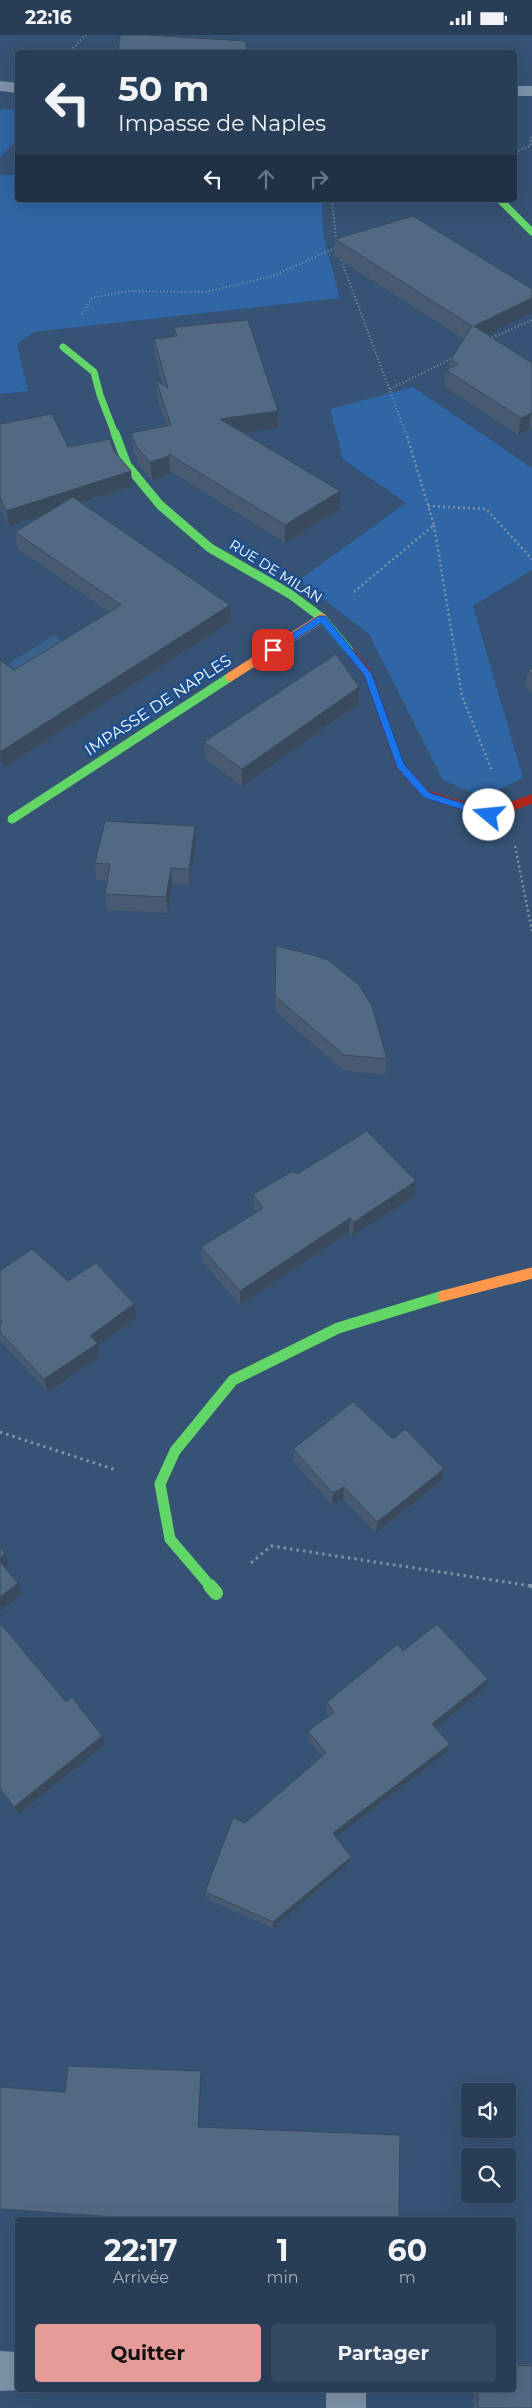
<!DOCTYPE html>
<html lang="fr">
<head>
<meta charset="utf-8">
<style>
	:root { --surface:#283e57; --page:#344961; --text:#f1f3f6; --muted:#a5aeba; --line:#44576d; --accent:#e69b98 }
	body { margin:0; font-family:Montserrat,sans-serif; background:var(--page); color:var(--text); height:100vh; display:flex; flex-direction:column; font-size:19px; white-space:nowrap }
	* { box-sizing:border-box; margin:0 }
	p { font-size:16px; color:var(--muted) }
	.icon { flex:none; width:28px; height:28px; fill:none; stroke:currentColor; stroke-width:2; stroke-linecap:round; stroke-linejoin:round }
	.map { position:relative; flex:1; overflow:hidden }
	.drawer { position:absolute; left:15px; top:2182px; width:501px; height:175px; display:flex; flex-direction:column; background:var(--surface); border-radius:5px; box-shadow:0 5px 20px #0002,0 0 0 1px var(--line) }
	.drawer>* { flex:none }
	.guide { position:absolute; left:15px; top:15px; width:502px; height:152px; border-radius:5px; box-shadow:0 5px 20px #0002,0 0 0 1px var(--line); background:#283e57; color:var(--text); overflow:hidden }
	.tools { position:absolute; left:461px; top:2048px; display:grid; gap:10px }
	.tools a { display:grid; place-items:center; width:55px; height:55px; border-radius:5px; background:var(--surface); box-shadow:0 5px 20px #0002,0 0 0 1px var(--line); font-size:25px }
	.pin { position:absolute; display:grid; place-items:center; width:42px; height:42px; color:#fff; margin:-21px; border-radius:10px; box-shadow:0 2px 8px #0006 }
	.me { position:absolute; width:55px; margin:-28px; rotate:287deg; stroke-linejoin:round; filter:drop-shadow(0 0 4px #0008) }
	.turn { display:flex; align-items:center; gap:18px; height:105px; padding:0 20px; font-size:22px }
	.turn .icon { width:65px; height:65px; stroke-width:2.5 }
	.turn b { display:block; font-size:35px; line-height:42px }
	.lanes { display:flex; align-items:center; height:48px; padding:0 20px; background:#0003; justify-content:center; gap:25px; direction:ltr }
	.lanes .off { opacity:.35 }
	.eta { display:flex; justify-content:space-evenly; align-items:center; height:85px; text-align:center }
	.eta b { font-size:30px; font-weight:700; line-height:35px }
	.cta { display:flex; gap:10px; margin-top:auto; padding:10px 20px }
	.cta a { flex:1; height:58px; border-radius:5px; background:var(--accent); color:#111; font-size:20px; font-weight:700; line-height:58px; text-align:center }
	.cta a+a { background:var(--page); color:var(--text) }
	.status { display:flex; justify-content:space-between; align-items:center; height:35px; padding:0 25px; background:var(--surface); direction:ltr }
	.status svg { height:14px; fill:currentColor }
	.map>svg:first-child { display:block }
	.green { fill:#2f66a5 }
	.water { fill:#3b618d }
	.lines { fill:none; stroke-linecap:round; stroke-linejoin:round }
	.path-far3 { stroke:#7d92a8; stroke-width:2; stroke-dasharray:1 2.5; stroke-linecap:butt }
	.path-far2 { stroke:#7d92a8; stroke-width:2.5; stroke-dasharray:2 3; stroke-linecap:butt }
	.path-far1 { stroke:#7d92a8; stroke-width:3; stroke-dasharray:2.5 4; stroke-linecap:butt }
	.path { stroke:#7d92a8; stroke-width:4; stroke-dasharray:3 5; stroke-linecap:butt }
	.street { fill:#7d92a8; fill-rule:evenodd }
	.fast-far3 { stroke:#63d668; stroke-width:7 }
	.fast-far2 { stroke:#63d668; stroke-width:9 }
	.fast-far1 { stroke:#63d668; stroke-width:11 }
	.fast { stroke:#63d668; stroke-width:14 }
	.slow-far1 { stroke:#ff974d; stroke-width:9 }
	.slow { stroke:#ff974d; stroke-width:11 }
	.jam { stroke:#b3261e; stroke-width:9 }
	.wall { fill:#475a72 }
	.shaded-wall { fill:#394a5c }
	.building { fill:#526984; stroke:#394a5c }
	.route { fill:#1a73e8; stroke:#114b97 }
	.labels { text-anchor:middle; dominant-baseline:central; stroke-width:5; stroke-linejoin:round; paint-order:stroke }
	.far-street-label { font-size:14px; fill:#fff; stroke:#1b4f8f }
	.street-label { font-size:16px; fill:#fff; stroke:#1b4f8f }
</style>
</head>
<body>
<div class="status"><b>22:16</b><svg viewBox="0 0 49 12"><path d="M0 12V9h3v3zM5 12V6h3v6zM10 12V3h3v9zM15 12V0h3v12zM26 1h20v11H26zM47 4h2v5h-2z"/></svg></div>
<div class="map">
<svg width="532" height="2373" viewBox="0 0 532 2373">
	<rect width="100%" height="100%" fill="#365274"/>
	<!-- green -->
	<g class="green">
		<path d="M2 74H17L18 104 0 122V76Z"/>
		<path d="M0 140H17L18 165H322L323 200 340 263 33 297 17 309 28 356 0 359Z"/>
		<path d="M413 352 532 433V535L473 571 523 743 483 762 443 745 369 599 299 545 406 468 343 424 330 374Z"/>
	</g>
	<!-- water -->
	<path class="water" d="M54 600 70 611 24 641 8 629Z"/>
	<g class="lines">
		<!-- path-far3 -->
		<g class="path-far3">
			<path d="M68 18 86 0"/>
			<path d="M515 117 530 111 532 100"/>
			<path d="M340 222 406 399"/>
			<path d="M82 279 92 263 127 256 206 257 273 241 337 212 332 165"/>
			<path d="M489 304 532 285"/>
			<path d="M390 354 455 322"/>
		</g>
		<!-- path-far2 -->
		<g class="path-far2">
			<path d="M428 471 486 474 532 524"/>
			<path d="M434 490 462 661 492 736"/>
			<path d="M354 557 434 490 406 398"/>
			<path d="M515 811 532 896"/>
		</g>
		<!-- path-far1 -->
		<g class="path-far1">
			<path d="M0 1397 116 1435"/>
			<path d="M251 1528 271 1511 532 1551"/>
		</g>
		<!-- path -->
		<path class="path" d="M529 1551H532"/>
		<!-- street -->
		<g class="street">
			<path d="M0 46 18 48V58L0 56Z"/>
			<rect x="515" y="51" width="17" height="10"/>
			<path d="M0 2316 18 2317V2355H22L0 2356Z"/>
			<rect x="326" y="2355" width="40" height="18"/>
		</g>
		<!-- fast-far3 -->
		<g class="fast-far3">
			<path d="M500 165 532 197"/>
			<path d="M63 312 94 337 100 360 115 399"/>
		</g>
		<!-- fast-far2 -->
		<g class="fast-far2">
			<path d="M115 398 127 430 160 470 210 513 290 559 322 583 351 618"/>
			<path d="M12 784 230 642"/>
		</g>
		<!-- fast-far1 -->
		<path class="fast-far1" d="M211 1552 170 1504 160 1449 175 1416 233 1345 338 1293 443 1261"/>
		<!-- fast -->
		<path class="fast" d="M210 1551 216 1558"/>
		<!-- slow-far1 -->
		<path class="slow-far1" d="M230 642 322 583"/>
		<!-- slow -->
		<path class="slow" d="M443 1261 532 1238"/>
		<!-- jam -->
		<path class="jam" d="M351 618 368 639 400 731 427 760 489 779 532 764"/>
	</g>
	<!-- wall -->
	<g class="wall">
		<path d="M335 204 532 328V396L529 394 518 400 444 351 446 335 450 332 451 324 464 304 334 221Z"/>
		<path d="M174 292 278 393 244 398 339 474 285 508 170 436V438L152 445 138 428 133 415 131 398 167 391 157 363 156 345 163 350 155 321 154 304 174 302Z"/>
		<path d="M0 389 68 412 114 416 131 436 132 451 81 468 230 570 231 586 3 733 14 635 109 577 17 513 15 497 43 480 9 491 0 472Z"/>
		<path d="M532 633V657L525 652 528 636Z"/>
		<path d="M359 652 358 669 242 751 205 724 204 707Z"/>
		<path d="M196 807 189 850 172 849 168 878 107 875 105 859 107 845H97L95 828Z"/>
		<path d="M276 911 387 1024 385 1040 343 1035 275 976Z"/>
		<path d="M297 1139 414 1161 352 1201 349 1197 240 1270 202 1226 201 1212 256 1177 254 1173 253 1159Z"/>
		<path d="M0 1236 68 1246 134 1269 136 1283 98 1310 100 1321 48 1357 0 1306Z"/>
		<path d="M393 1404 441 1446 376 1498 343 1464 332 1470 293 1426V1414Z"/>
		<path d="M0 1588 66 1667 105 1709 19 1779 0 1755Z"/>
		<path d="M403 1616 485 1653 436 1693 450 1709 447 1717 336 1802 351 1822 349 1828 273 1893 206 1864 205 1857 245 1788 322 1722 308 1705V1696L329 1681 326 1675 327 1667Z"/>
		<path d="M202 2040 199 2092 114 2182 0 2174V2052L65 2057Z"/>
		<path d="M514 2328 532 2329V2373H474V2355H514Z"/>
	</g>
	<!-- shaded-wall -->
	<g class="shaded-wall">
		<path d="M532 263V278L472 308 474 291Z"/>
		<path d="M278 376V393L221 402 220 384Z"/>
		<path d="M531 377 529 394 518 400 521 383Z"/>
		<path d="M169 421 170 438 152 445 150 427Z"/>
		<path d="M131 436 132 451 9 491 6 476Z"/>
		<path d="M340 456 339 474 285 508V490Z"/>
		<path d="M230 570 231 586 3 733 0 717Z"/>
		<path d="M359 652 358 669 242 751V734Z"/>
		<path d="M195 791 196 807 189 850V834Z"/>
		<path d="M171 833 172 849 168 878 166 862Z"/>
		<path d="M416 1146 414 1161 352 1201 354 1187Z"/>
		<path d="M350 1183 349 1197 240 1270V1256Z"/>
		<path d="M134 1269 136 1283 98 1310 100 1321 48 1357 44 1344 90 1301Z"/>
		<path d="M444 1434 441 1446 376 1498 377 1487Z"/>
		<path d="M344 1452 343 1464 332 1470 333 1458Z"/>
		<path d="M5 1518 9 1529 2 1535 0 1529V1523Z"/>
		<path d="M18 1548 22 1559 0 1576V1562Z"/>
		<path d="M488 1644 485 1653 430 1698 432 1689Z"/>
		<path d="M102 1701 105 1709 19 1779 14 1772Z"/>
		<path d="M450 1709 447 1717 332 1805 333 1798Z"/>
		<path d="M351 1822 349 1828 273 1893V1887Z"/>
		<path d="M201 2036 202 2040 199 2094 198 2092Z"/>
	</g>
	<!-- building -->
	<g class="building">
		<path d="M120 0H146L246 6V18H118Z"/>
		<path d="M413 181 532 254V263L474 291 532 328V378L521 383 446 335 458 329 451 324 472 291 335 204Z"/>
		<path d="M248 285 278 376 220 384 340 456 285 490 169 419V421L150 427 136 411 131 398 171 390 156 345 168 353 154 304 177 301 174 292Z"/>
		<path d="M52 379 68 412 110 404 114 416 131 436 6 476 0 462V389Z"/>
		<path d="M73 462 230 570 0 717V625L14 635 121 570 15 497Z"/>
		<path d="M336 619 359 652 242 734 204 707Z"/>
		<path d="M532 633V639L528 636Z"/>
		<path d="M105 786 195 791 189 834 171 833 166 862 105 859 110 829 95 828Z"/>
		<path d="M276 911 310 919 328 925 359 950 372 971 387 1024 344 1020 275 961Z"/>
		<path d="M367 1096 416 1146 354 1187 350 1183 240 1256 201 1212 263 1173 253 1159 293 1136 297 1139Z"/>
		<path d="M32 1214 68 1246 96 1228 134 1269 90 1301 98 1308 44 1344 0 1297V1288L2 1287 0 1284V1236Z"/>
		<path d="M353 1367 393 1404 405 1394 444 1434 377 1487 344 1452 333 1458 293 1414Z"/>
		<path d="M0 1512 5 1518 0 1523Z"/>
		<path d="M0 1527 18 1548 0 1562Z"/>
		<path d="M0 1588 66 1667 72 1662 102 1701 14 1772 0 1753Z"/>
		<path d="M437 1589 488 1644 432 1689 450 1709 333 1798 351 1822 273 1887 205 1857 233 1783 245 1788 326 1718 308 1696 334 1677 327 1667 398 1609 403 1616Z"/>
		<path d="M68 2031 201 2036 198 2092 400 2100 399 2185H113L114 2182 0 2174V2052L65 2057Z"/>
		<path d="M514 2330 532 2331V2373H478V2355H514Z"/>
	</g>
	<!-- route -->
	<path class="route" d="M319 581H325L372 639 404 729 430 758 492 777V782L489 783 424 763 397 733 364 640 321 588 276 617H270V613Z"/>
	<g class="labels">
		<!-- far-street labels -->
		<g class="far-street-label">
			<text transform="translate(276 536) rotate(32)">RUE DE MILAN</text>
		</g>
		<!-- street labels -->
		<g class="street-label">
			<text transform="translate(158 670) rotate(-33)">IMPASSE DE NAPLES</text>
		</g>
	</g>
</svg>
<div class="tools">
<a><svg class="icon" aria-label="sound" viewBox="0 0 24 24"><path d="M4 9h4l5-4v14l-5-4H4zM17 9q2 3 0 6"/></svg></a>
<a><svg class="icon" aria-label="search" viewBox="0 0 24 24"><circle cx="10" cy="10" r="6"/><path d="M15 15l6 6"/></svg></a>
</div>
<div class="pin" style="left:273px;top:615px;background:#d93025"><svg class="icon" aria-label="arrive" viewBox="0 0 24 24"><path d="M6 21V4h12l-3 4 3 4H6"/></svg></div>
<svg class="me" style="left:489px;top:780px" viewBox="-20 -20 40 40"><circle r="19" fill="#fff"/><path d="M0-13L10 11 0 6-10 11z" fill="#1a73e8"/></svg>
<div class="guide">
<div class="turn"><svg class="icon" aria-label="left" viewBox="0 0 24 24"><path d="M17 20v-9H6M10 6l-5 5 5 5"/></svg><div><b>50 m</b>Impasse de Naples</div></div>
<div class="lanes"><svg class="icon" aria-label="left" viewBox="0 0 24 24"><path d="M17 20v-9H6M10 6l-5 5 5 5"/></svg><svg class="icon off" aria-label="ahead" viewBox="0 0 24 24"><path d="M12 20V5M6 11l6-6 6 6"/></svg><svg class="icon off" aria-label="right" viewBox="0 0 24 24"><path d="M7 20v-9h11M14 6l5 5-5 5"/></svg></div>
</div>
<section class="drawer">
<div class="eta">
<div><b>22:17</b><p>Arrivée</p></div>
<div><b>1</b><p>min</p></div>
<div><b>60</b><p>m</p></div>
</div>
<div class="cta"><a>Quitter</a><a>Partager</a></div>
</section>
</div>
</body>
</html>
